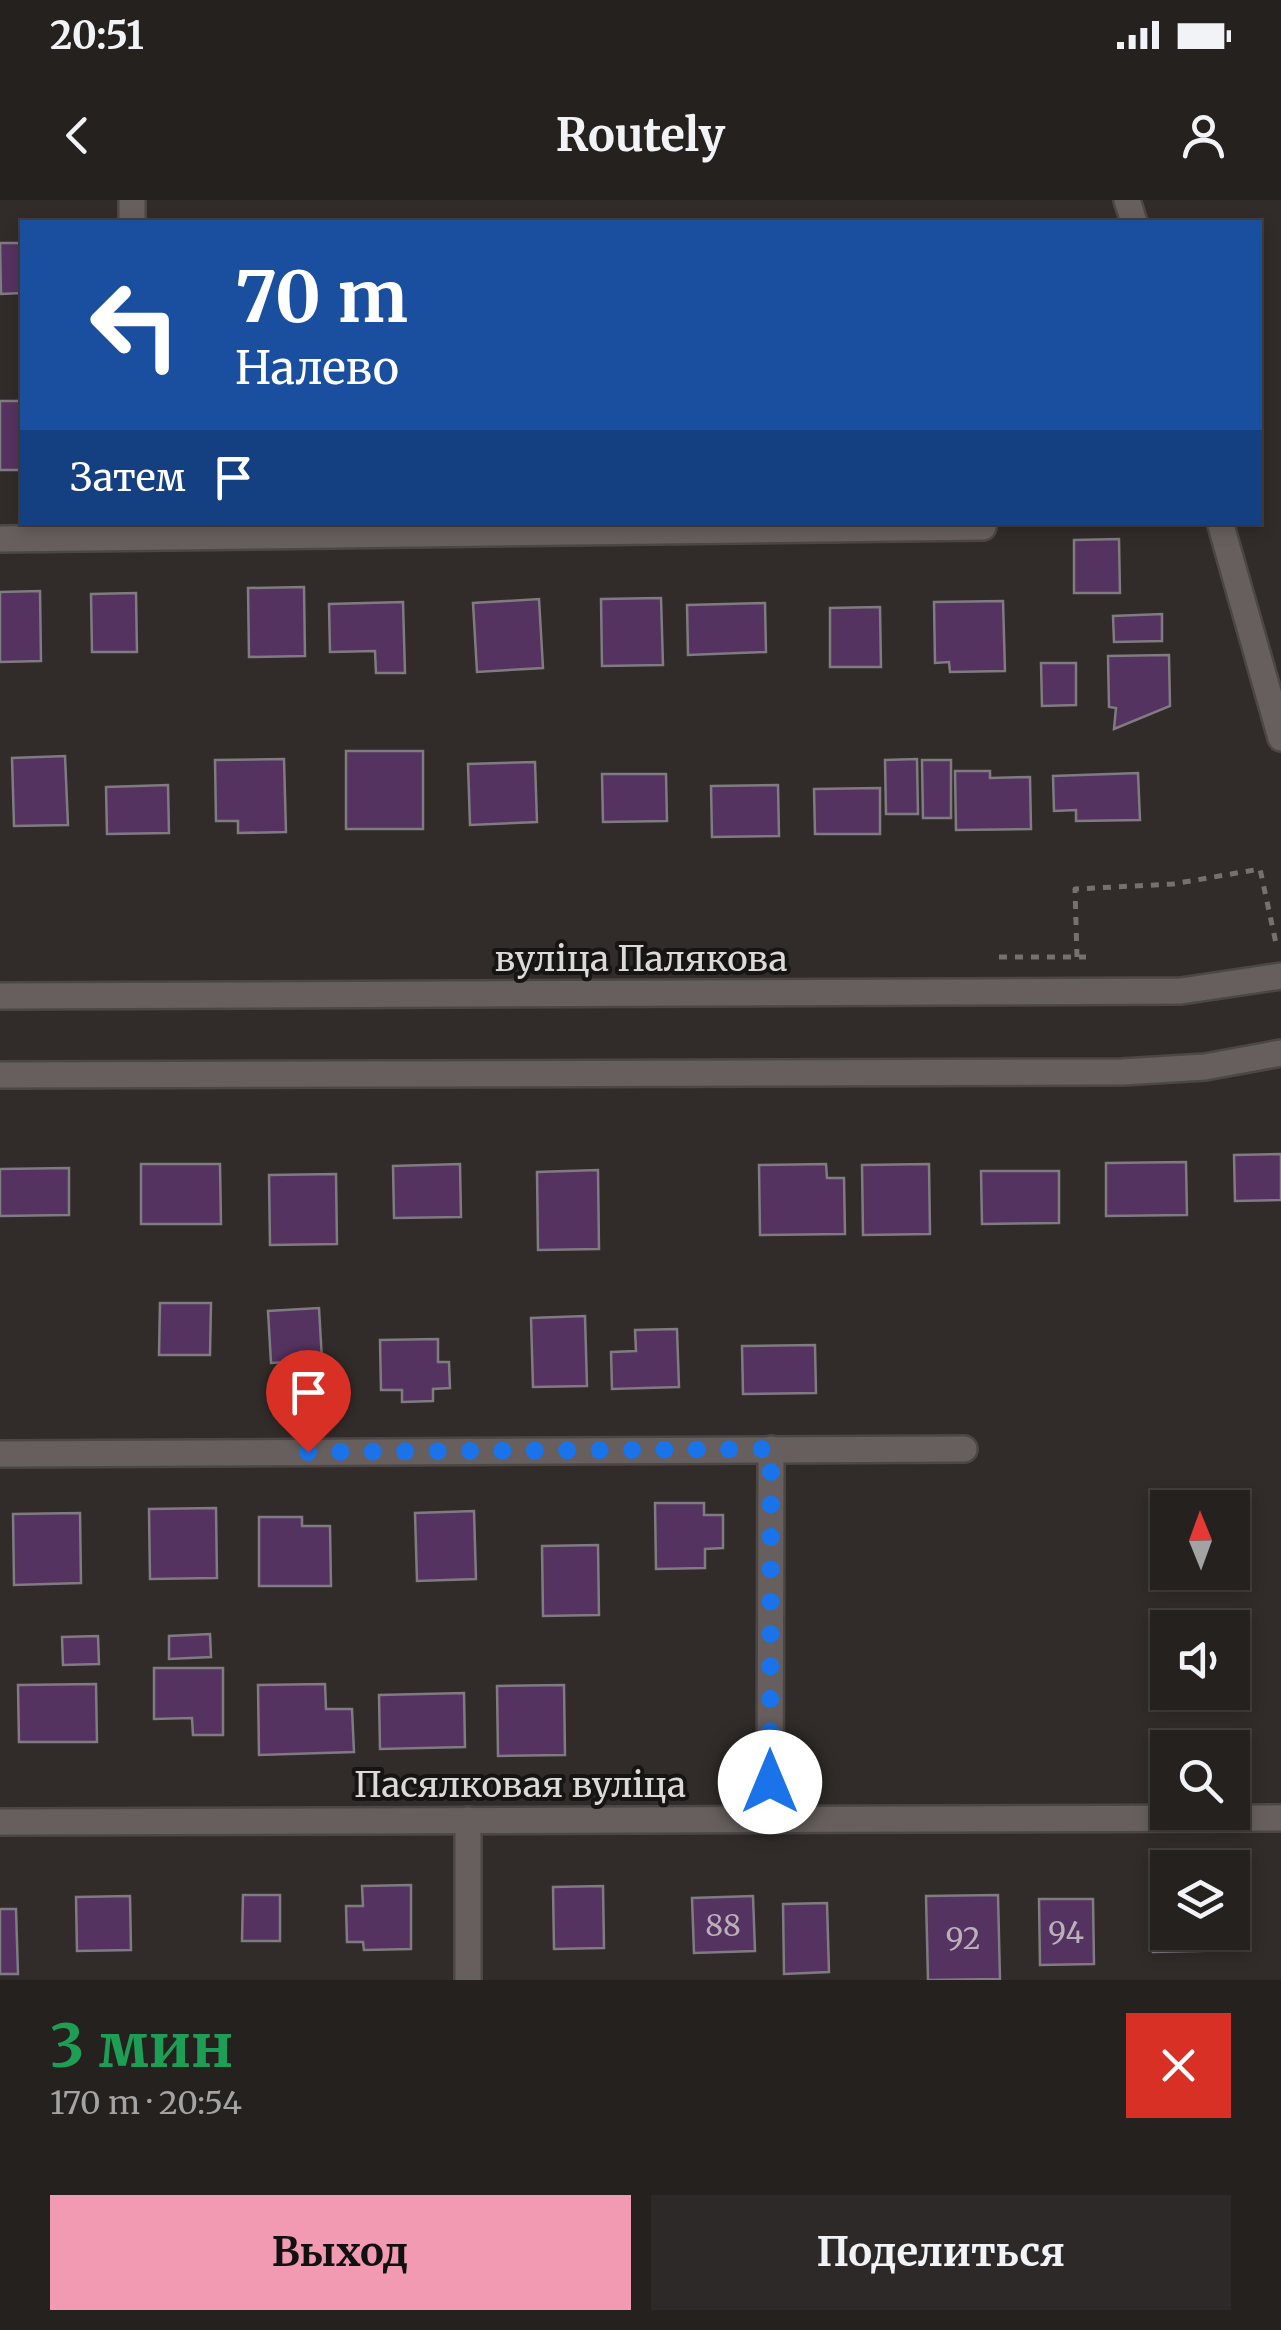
<!DOCTYPE html>
<html lang="ru">
<head>
<meta charset="utf-8">
<style>
	:root { --surface:#25211f; --page:#2d2928; --text:#f1f3f6; --muted:#a3a3a4; --line:#423e3d; --accent:#f19ab1 }
	body { margin:0; font-family:Merriweather,serif; background:var(--page); color:var(--text); height:100vh; display:flex; flex-direction:column; font-size:38px; white-space:nowrap }
	* { box-sizing:border-box; margin:0 }
	p { font-size:32px; color:var(--muted) }
	.icon { flex:none; width:55px; height:55px; fill:none; stroke:currentColor; stroke-width:2; stroke-linecap:round; stroke-linejoin:round }
	.map { position:relative; height:1780px; overflow:hidden }
	.drawer { display:flex; flex-direction:column; background:var(--surface); flex:1 }
	.drawer>* { flex:none }
	.guide { position:absolute; left:20px; top:20px; width:1242px; height:305px; border-radius:0px; box-shadow:0 5px 15px #0003,0 0 0 2px var(--line); background:#1a4fa0; color:#fff; overflow:hidden }
	.needle { width:65px; rotate:359deg }
	.controls { position:absolute; left:1150px; top:1290px; display:grid; gap:20px }
	.controls a { display:grid; place-items:center; width:100px; height:100px; border-radius:0px; background:var(--surface); box-shadow:0 5px 15px #0003,0 0 0 2px var(--line); font-size:50px }
	.pin { position:absolute; display:grid; place-items:center; width:85px; height:85px; color:#fff; margin:-102px -42px; border-radius:50% 50% 50% 0; rotate:-45deg; box-shadow:0 0 10px #0007 }
	.pin .icon { rotate:45deg }
	.me { position:absolute; width:110px; margin:-55px; rotate:0deg; stroke-linejoin:round; filter:drop-shadow(0 0 8px #0008) }
	.turn { display:flex; align-items:center; gap:35px; height:210px; padding:0 50px; font-size:45px }
	.turn .icon { width:130px; height:130px; stroke-width:2.5 }
	.turn b { display:block; font-size:70px; line-height:85px }
	.then { display:flex; align-items:center; height:95px; padding:0 50px; background:#0003; gap:20px; font-size:38px }
	.round { display:grid; place-items:center; flex:none; width:105px; height:105px; border-radius:0px; background:var(--page) }
	.summary { display:flex; align-items:center; justify-content:space-between; height:170px; padding:0 50px }
	h1 { font-size:60px; font-weight:700; line-height:75px; color:#1e9e55 }
	.button { display:flex; gap:20px; margin-top:auto; padding:20px 50px }
	.button a { flex:1; height:115px; border-radius:0px; background:var(--accent); color:#111; font-size:40px; font-weight:700; line-height:115px; text-align:center }
	.button a+a { background:var(--page); color:var(--text) }
	.status { display:flex; justify-content:space-between; align-items:center; height:70px; padding:0 50px; background:var(--surface); direction:ltr }
	.status svg { height:28px; fill:currentColor }
	header { display:flex; justify-content:space-between; align-items:center; height:130px; padding:0 50px; background:var(--surface); font-size:45px; font-weight:700 }
	.map>svg:first-child { display:block }
	.building { fill:#553360; stroke:#7f7b80; stroke-width:2.5 }
	.lines { fill:none; stroke-linecap:round; stroke-linejoin:round }
	.minor-casing { stroke:#4c4745; stroke-width:30 }
	.path { stroke:#76716f; stroke-width:5; stroke-dasharray:8 8; stroke-linecap:butt }
	.minor { stroke:#665f5d; stroke-width:25 }
	.route { stroke:#1a73e8; stroke-width:18; stroke-dasharray:0 32.4 }
	.labels { text-anchor:middle; dominant-baseline:central; stroke-width:8; stroke-linejoin:round; paint-order:stroke }
	.number-label { font-size:30px; fill:#bbb0ba }
	.street-label { font-size:35px; fill:#ddd9d8; stroke:#171514 }
</style>
</head>
<body>
<div class="status"><b>20:51</b><svg viewBox="0 0 49 12"><path d="M0 12V9h3v3zM5 12V6h3v6zM10 12V3h3v9zM15 12V0h3v12zM26 1h20v11H26zM47 4h2v5h-2z"/></svg></div>
<header><svg class="icon" aria-label="back" viewBox="0 0 24 24"><path d="M15 5l-7 7 7 7"/></svg>Routely<svg class="icon" aria-label="person" viewBox="0 0 24 24"><circle cx="12" cy="8" r="4"/><path d="M4 21q1-7 8-7t8 7"/></svg></header>
<div class="map">
<svg width="1281" height="1780" viewBox="0 0 1281 1780">
	<rect width="100%" height="100%" fill="#312c29"/>
	<!-- building -->
	<g class="building">
		<path d="M0 43H22V93L1 94Z"/>
		<rect x="0" y="201" width="22" height="69"/>
		<path d="M1119 339 1120 393H1074V340Z"/>
		<path d="M304 387 305 456 249 457 248 388Z"/>
		<path d="M40 391 41 461 0 462V392Z"/>
		<path d="M136 393 137 452H92L91 394Z"/>
		<path d="M661 398 663 465 602 466 601 399Z"/>
		<path d="M539 399 543 468 477 472 473 403Z"/>
		<path d="M1003 401 1005 471 950 472 949 462 935 463 934 402Z"/>
		<path d="M403 402 405 473H376L375 451 330 452 329 404Z"/>
		<path d="M765 403 766 452 688 455 687 405Z"/>
		<path d="M880 407 881 467H830V408Z"/>
		<path d="M1162 414V441L1114 442 1113 416Z"/>
		<path d="M1169 455 1170 506 1114 529 1116 508 1109 507 1108 456Z"/>
		<path d="M1041 463H1076V505L1042 506Z"/>
		<rect x="346" y="551" width="77" height="78"/>
		<path d="M65 556 68 625 14 626 12 558Z"/>
		<path d="M284 559 286 632 238 633V621H216L215 560Z"/>
		<path d="M917 559 918 614H886L885 560Z"/>
		<path d="M922 560H951V618H923Z"/>
		<path d="M535 562 537 622 470 625 468 564Z"/>
		<path d="M955 571H990V578L1030 577 1031 629 956 630Z"/>
		<path d="M1138 573 1140 620 1076 621V610L1054 611 1053 576Z"/>
		<path d="M602 574H666L667 621 603 622Z"/>
		<path d="M168 585 169 633 107 634 106 587Z"/>
		<path d="M778 585 779 636 712 637 711 586Z"/>
		<path d="M880 588V634H815L814 589Z"/>
		<path d="M1281 954V1000L1235 1001 1234 955Z"/>
		<path d="M1186 962 1187 1015 1106 1016V963Z"/>
		<path d="M141 964H220L221 1024H141Z"/>
		<path d="M460 964 461 1017 394 1018 393 966Z"/>
		<path d="M826 964 827 978H844L845 1034 760 1035 759 965Z"/>
		<path d="M929 964 930 1034 863 1035 862 965Z"/>
		<path d="M69 968V1015L0 1016V969Z"/>
		<path d="M598 970 599 1049 538 1050 537 972Z"/>
		<path d="M981 971H1059V1023L982 1024Z"/>
		<path d="M336 974 337 1044 270 1045 269 975Z"/>
		<path d="M160 1103H211L210 1155H159Z"/>
		<path d="M319 1108 322 1160 271 1163 268 1111Z"/>
		<path d="M585 1116 587 1186 533 1187 531 1118Z"/>
		<path d="M677 1129 679 1187 612 1189 611 1152 636 1151 635 1130Z"/>
		<path d="M438 1139V1162H449L450 1188 433 1189V1201L402 1202V1190H381L380 1140Z"/>
		<path d="M815 1145 816 1193 743 1194 742 1146Z"/>
		<path d="M655 1303H704V1315H723V1348L705 1349V1368L656 1369Z"/>
		<path d="M216 1308 217 1378 150 1379 149 1309Z"/>
		<path d="M474 1311 476 1379 417 1381 415 1313Z"/>
		<path d="M80 1313 81 1383 14 1385 13 1314Z"/>
		<path d="M259 1317H302V1326H330L331 1386H259Z"/>
		<path d="M598 1345 599 1415 543 1416 542 1346Z"/>
		<path d="M210 1434 211 1457 169 1459V1436Z"/>
		<path d="M98 1436 99 1464 63 1465 62 1437Z"/>
		<path d="M154 1468H223V1535H193L192 1518 154 1519Z"/>
		<path d="M96 1484 97 1542H19L18 1485Z"/>
		<path d="M325 1484 326 1509H352L354 1552 259 1555 258 1485Z"/>
		<path d="M564 1485 565 1555 498 1556 497 1486Z"/>
		<path d="M464 1493 465 1547 380 1549 379 1495Z"/>
		<path d="M411 1685V1749L364 1750 363 1742H347L346 1706H363L362 1686Z"/>
		<path d="M603 1686 604 1748 554 1749 553 1687Z"/>
		<path d="M1232 1690H1236L1238 1750 1153 1752 1151 1692 1168 1691V1732H1232Z"/>
		<path d="M243 1695H280V1741H242Z"/>
		<path d="M998 1695 1000 1779 928 1780 926 1696Z"/>
		<path d="M130 1696 131 1750 77 1751 76 1697Z"/>
		<path d="M753 1696 755 1751 694 1753 692 1698Z"/>
		<path d="M1039 1699H1093L1094 1764 1040 1765Z"/>
		<path d="M827 1703 829 1772 784 1774 783 1704Z"/>
		<path d="M0 1709H16L18 1774H0Z"/>
	</g>
	<g class="lines">
		<defs>
			<g id="minor">
				<path d="M1127 0 1134 22"/>
				<path d="M132 22V0"/>
				<path d="M1220 322 1281 538"/>
				<path d="M0 339 983 327"/>
				<path d="M0 796 1181 791 1281 776"/>
				<path d="M0 875 1122 872 1205 867 1281 853"/>
				<path d="M0 1254 964 1249"/>
				<path d="M770 1619 771 1249"/>
				<path d="M0 1622 1281 1618"/>
				<path d="M468 1780V1620"/>
			</g>
		</defs>
		<!-- minor casing -->
		<use href="#minor" class="minor-casing"/>
		<!-- path -->
		<g class="path">
			<path d="M999 757H1086"/>
			<path d="M1077 757 1075 689 1173 684 1260 669 1277 748"/>
		</g>
		<!-- minor -->
		<use href="#minor" class="minor"/>
	</g>
	<g class="lines">
		<!-- route -->
		<path class="route" d="M308 1252 771 1249 770 1582"/>
	</g>
	<g class="labels">
		<!-- number labels -->
		<g class="number-label">
			<text x="723" y="1725">88</text>
			<text x="1066" y="1732">94</text>
			<text x="963" y="1738">92</text>
		</g>
		<!-- street labels -->
		<g class="street-label">
			<text x="641" y="759">вуліца Палякова</text>
			<text x="520" y="1585">Пасялковая вуліца</text>
		</g>
	</g>
</svg>
<div class="controls">
<a><svg class="needle" viewBox="-14 -14 28 28"><path d="M0-13l5 13h-10z" fill="#e53935"/><path d="M0 13l5-13h-10z" fill="#a3a3a4"/></svg></a>
<a><svg class="icon" aria-label="sound" viewBox="0 0 24 24"><path d="M4 9h4l5-4v14l-5-4H4zM17 9q2 3 0 6"/></svg></a>
<a><svg class="icon" aria-label="search" viewBox="0 0 24 24"><circle cx="10" cy="10" r="6"/><path d="M15 15l6 6"/></svg></a>
<a><svg class="icon" aria-label="layers" viewBox="0 0 24 24"><path d="M12 4l9 5-9 5-9-5zM3 14l9 5 9-5"/></svg></a>
</div>
<div class="pin" style="left:308px;top:1252px;background:#d93025"><svg class="icon" aria-label="arrive" viewBox="0 0 24 24"><path d="M6 21V4h12l-3 4 3 4H6"/></svg></div>
<svg class="me" style="left:770px;top:1582px" viewBox="-20 -20 40 40"><circle r="19" fill="#fff"/><path d="M0-13L10 11 0 6-10 11z" fill="#1a73e8"/></svg>
<div class="guide">
<div class="turn"><svg class="icon" aria-label="left" viewBox="0 0 24 24"><path d="M17 20v-9H6M10 6l-5 5 5 5"/></svg><div><b>70 m</b>Налево</div></div>
<div class="then">Затем<svg class="icon" aria-label="arrive" viewBox="0 0 24 24"><path d="M6 21V4h12l-3 4 3 4H6"/></svg></div>
</div>
</div>
<section class="drawer">
<div class="summary"><div><h1>3 мин</h1><p>170 m · 20:54</p></div><a class="round" style="background:#d93025;color:#fff"><svg class="icon" aria-label="close" viewBox="0 0 24 24"><path d="M6 6l12 12M18 6L6 18"/></svg></a></div>
<div class="button"><a>Выход</a><a>Поделиться</a></div>
</section>
</body>
</html>
